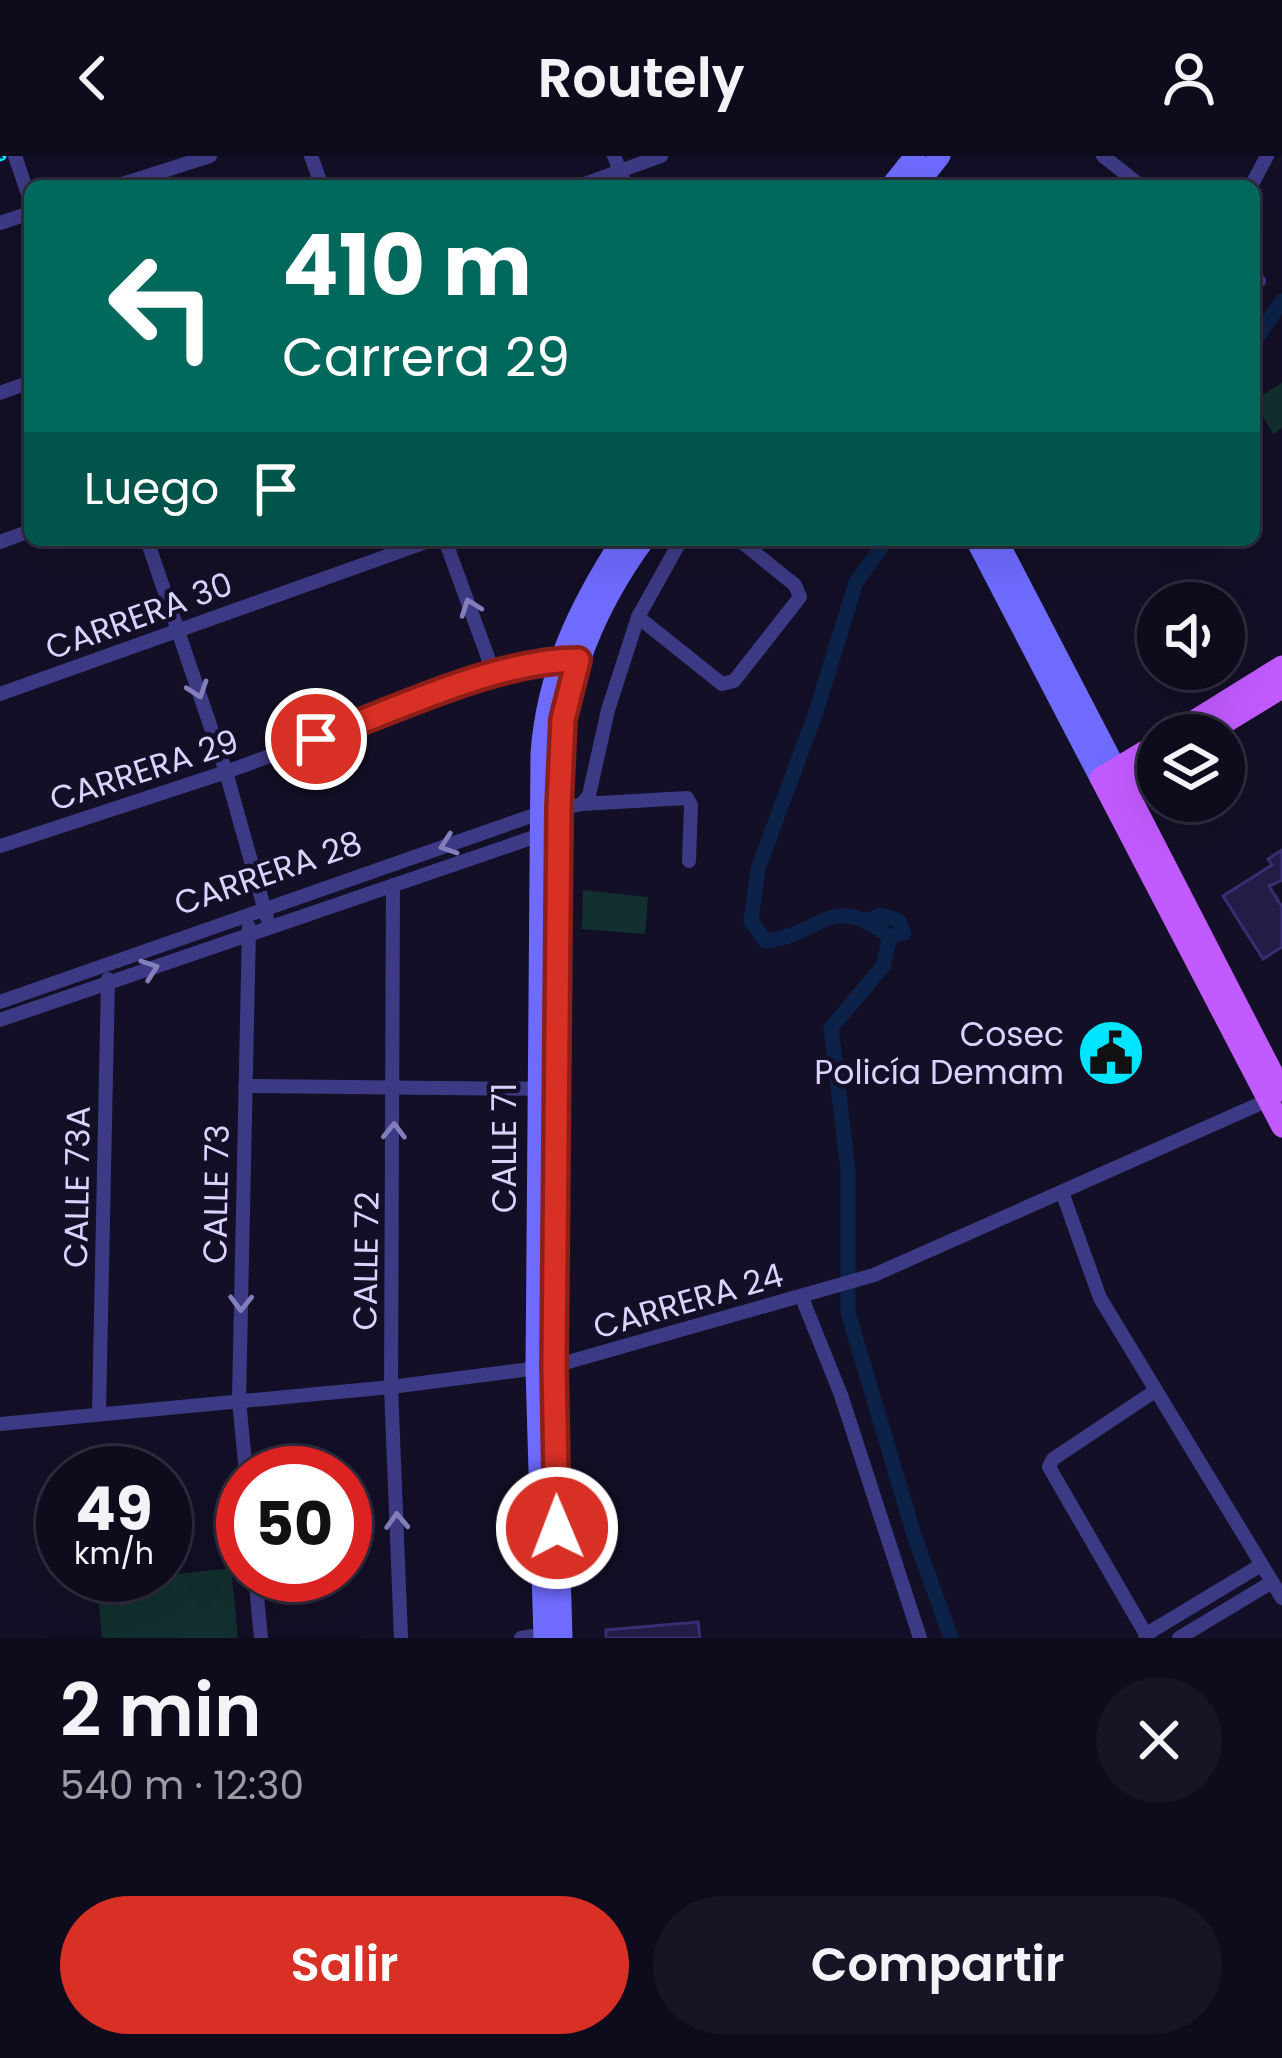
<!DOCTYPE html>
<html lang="es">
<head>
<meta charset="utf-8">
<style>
	:root { --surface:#0e0b1c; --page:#171425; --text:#f1f3f6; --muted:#9b9ba3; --line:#2e2b3b; --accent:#d93025 }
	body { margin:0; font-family:Poppins,sans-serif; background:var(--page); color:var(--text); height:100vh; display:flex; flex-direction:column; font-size:45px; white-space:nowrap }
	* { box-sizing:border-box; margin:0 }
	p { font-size:39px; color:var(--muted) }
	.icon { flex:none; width:66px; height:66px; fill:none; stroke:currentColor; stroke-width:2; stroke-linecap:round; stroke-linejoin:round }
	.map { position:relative; height:1482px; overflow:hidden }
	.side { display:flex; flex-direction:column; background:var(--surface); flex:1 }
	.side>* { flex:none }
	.banner { position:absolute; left:24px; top:24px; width:1236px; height:366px; border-radius:18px; box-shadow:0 12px 48px #0002,0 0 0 3px var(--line); background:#00695c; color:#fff; overflow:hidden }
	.controls { position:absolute; left:1137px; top:426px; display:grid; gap:24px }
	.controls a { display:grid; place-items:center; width:108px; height:108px; border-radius:50%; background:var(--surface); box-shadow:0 12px 48px #0002,0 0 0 3px var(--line); font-size:60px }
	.speed { position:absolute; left:36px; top:1290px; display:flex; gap:24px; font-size:60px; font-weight:700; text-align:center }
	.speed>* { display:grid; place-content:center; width:156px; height:156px; border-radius:50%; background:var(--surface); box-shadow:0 12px 48px #0002,0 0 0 3px var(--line); line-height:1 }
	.speed small { font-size:30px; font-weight:400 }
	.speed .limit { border:18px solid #d22; background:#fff; color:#111 }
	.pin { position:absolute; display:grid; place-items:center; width:102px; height:102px; color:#fff; margin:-51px; border:6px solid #fff; border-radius:50%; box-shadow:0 3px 12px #0007 }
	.me { position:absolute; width:132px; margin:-66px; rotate:359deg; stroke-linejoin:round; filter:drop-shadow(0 0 9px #0008) }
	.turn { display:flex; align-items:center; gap:42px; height:252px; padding:0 60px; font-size:54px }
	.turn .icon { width:156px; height:156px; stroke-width:2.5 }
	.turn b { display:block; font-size:84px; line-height:102px }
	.then { display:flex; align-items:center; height:114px; padding:0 60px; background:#0003; gap:24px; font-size:45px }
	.round { display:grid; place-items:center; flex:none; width:126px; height:126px; border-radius:63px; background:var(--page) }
	.overview { display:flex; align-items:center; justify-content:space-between; height:204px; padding:0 60px }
	h1 { font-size:72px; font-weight:600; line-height:90px }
	.cta { display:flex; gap:24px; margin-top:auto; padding:24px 60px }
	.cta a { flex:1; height:138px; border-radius:72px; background:var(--accent); color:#fff; font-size:48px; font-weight:600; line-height:138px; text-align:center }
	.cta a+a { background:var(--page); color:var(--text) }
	header { display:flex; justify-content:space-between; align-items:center; height:156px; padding:0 60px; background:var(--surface); font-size:54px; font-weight:600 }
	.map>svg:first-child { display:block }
	.green { fill:#12302f }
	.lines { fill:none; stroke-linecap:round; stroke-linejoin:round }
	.canal { stroke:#0c2248; stroke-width:15 }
	.building { fill:#241b47; stroke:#3b2d73; stroke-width:3 }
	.street { stroke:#3d3a85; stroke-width:14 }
	.secondary { stroke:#6f6bff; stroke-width:21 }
	.primary { stroke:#c25bff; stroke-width:21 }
	.rail-casing { stroke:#00e5ff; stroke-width:9 }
	.rail { stroke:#130f26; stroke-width:4.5; stroke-dasharray:14; stroke-linecap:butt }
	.oneway { stroke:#837fbc }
	.route-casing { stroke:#8d1f18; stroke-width:30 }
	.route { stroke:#d93025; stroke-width:21 }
	.labels { text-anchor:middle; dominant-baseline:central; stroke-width:9; stroke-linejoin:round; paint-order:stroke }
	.street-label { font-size:33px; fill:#d9d4ff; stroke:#130f26 }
	.poi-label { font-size:33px; fill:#d9d4ff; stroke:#130f26; text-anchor:end }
</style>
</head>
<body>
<header><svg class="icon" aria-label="back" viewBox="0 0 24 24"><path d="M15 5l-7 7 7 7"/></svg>Routely<svg class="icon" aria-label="person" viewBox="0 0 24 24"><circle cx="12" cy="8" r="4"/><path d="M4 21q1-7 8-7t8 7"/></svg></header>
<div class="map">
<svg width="1282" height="1482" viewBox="0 0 1282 1482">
	<rect width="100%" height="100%" fill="#130f26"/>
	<!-- green -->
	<g class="green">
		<path d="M1282 227V272L1273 278 1254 244Z"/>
		<path d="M583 734 648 741 645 778 582 773Z"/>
		<path d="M231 1412 238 1482H102L97 1427Z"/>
	</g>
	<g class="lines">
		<!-- canal -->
		<g class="canal">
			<path d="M1254 186 1282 145"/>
			<path d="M887 384 856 426 816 556 758 713 751 765 765 785C823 779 830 734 890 781L883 810 831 872 848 1015V1156L914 1379 951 1482"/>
			<path d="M868 764 881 759 898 764 904 777 890 781"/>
		</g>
	</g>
	<!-- building -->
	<g class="building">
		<path d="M1282 694V724L1269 730 1282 751V791L1263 803 1223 740 1272 709 1268 703Z"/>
		<path d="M698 1466 700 1482H606V1474Z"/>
	</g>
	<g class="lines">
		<!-- street -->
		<g class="street">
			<path d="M15 0 30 44"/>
			<path d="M311 0 322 30"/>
			<path d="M614 0 626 30"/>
			<path d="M1103 0 1141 30"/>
			<path d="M116 30 210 0"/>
			<path d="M579 30 661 0"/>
			<path d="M1251 30 1267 0"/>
			<path d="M0 67 30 57"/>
			<path d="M1254 121 1259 125"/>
			<path d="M0 237 30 226"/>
			<path d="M147 384 226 616 267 762"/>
			<path d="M445 384 494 518"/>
			<path d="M0 386 30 375"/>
			<path d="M638 461 722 528 734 525 800 441 795 429 739 384"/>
			<path d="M0 538 432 384"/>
			<path d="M582 648 687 642 691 649 689 705"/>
			<path d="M0 690 226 616 494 518 564 504"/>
			<path d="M393 729 391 1231 401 1482"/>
			<path d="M0 846 540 657 582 648 589 639 608 554 638 461 681 384"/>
			<path d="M0 864 546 677"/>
			<path d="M245 930 546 933"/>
			<path d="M1062 1036 1100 1142 1282 1442"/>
			<path d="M802 1142 841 1239 920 1482"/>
			<path d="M99 1256 108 823"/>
			<path d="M0 1268 391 1231 554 1210 874 1119 1273 942"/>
			<path d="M246 1317 239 1244 249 771"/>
			<path d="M255 1419 261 1482"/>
			<path d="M1145 1479 1261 1409"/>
			<path d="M521 1482 550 1477"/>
			<path d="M1148 1482 1049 1311 1053 1303 1155 1235"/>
			<path d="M1179 1482 1272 1426"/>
		</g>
		<!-- secondary -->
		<g class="secondary">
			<path d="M891 30 915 0"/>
			<path d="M916 30 940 0"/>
			<path d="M976 384 1100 622"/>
			<path d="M997 384 1116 613"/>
			<path d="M544 1482 536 1214 541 597C547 517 579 450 622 384"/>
			<path d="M562 1482 554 1210 560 595C568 517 598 447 644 384"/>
		</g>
		<!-- primary -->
		<g class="primary">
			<path d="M1171 579 1282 510"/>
			<path d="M1205 579 1282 532"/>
			<path d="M1158 587 1100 622 1282 971"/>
			<path d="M1116 613 1282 935"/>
			<path d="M1114 635 1158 608"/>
		</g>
		<defs>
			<path id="rail" d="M0 1 2 0"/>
		</defs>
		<!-- rail casing -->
		<use href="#rail" class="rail-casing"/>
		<!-- rail -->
		<use href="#rail" class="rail"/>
	</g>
	<!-- one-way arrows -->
	<defs><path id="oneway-chevron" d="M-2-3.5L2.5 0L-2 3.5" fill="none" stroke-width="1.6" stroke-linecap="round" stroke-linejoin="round" transform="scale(3)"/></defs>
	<g class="oneway">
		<use href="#oneway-chevron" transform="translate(470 451) rotate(-110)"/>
		<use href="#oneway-chevron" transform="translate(198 534) rotate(71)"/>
		<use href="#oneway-chevron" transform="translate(448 689) rotate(161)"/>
		<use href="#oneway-chevron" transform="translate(150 813) rotate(-19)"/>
		<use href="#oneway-chevron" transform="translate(394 975) rotate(-89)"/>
		<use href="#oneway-chevron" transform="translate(241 1147) rotate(91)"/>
		<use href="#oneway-chevron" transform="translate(397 1365) rotate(-92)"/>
	</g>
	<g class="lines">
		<defs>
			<path id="route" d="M316 583C394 555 496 504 578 504L563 563 559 652 554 1210 557 1372"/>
		</defs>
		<!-- route casing -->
		<use href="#route" class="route-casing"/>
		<!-- route -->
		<use href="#route" class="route"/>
	</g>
	<!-- icons -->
	<defs>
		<symbol id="civic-disc" viewBox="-11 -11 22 22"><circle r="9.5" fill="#00e5ff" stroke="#130f26"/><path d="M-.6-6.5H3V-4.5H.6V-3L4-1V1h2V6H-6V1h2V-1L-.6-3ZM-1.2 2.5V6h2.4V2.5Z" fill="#111"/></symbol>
	</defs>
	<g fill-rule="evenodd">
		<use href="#civic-disc" x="1073" y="859" width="76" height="76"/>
	</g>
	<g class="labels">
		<!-- street labels -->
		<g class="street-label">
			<text transform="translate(139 460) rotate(-20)">CARRERA 30</text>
			<text transform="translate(144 614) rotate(-18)">CARRERA 29</text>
			<text transform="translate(268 717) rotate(-19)">CARRERA 28</text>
			<text transform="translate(504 992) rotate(-90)">CALLE 71</text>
			<text transform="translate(77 1031) rotate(-89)">CALLE 73A</text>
			<text transform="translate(216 1038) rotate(-89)">CALLE 73</text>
			<text transform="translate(366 1105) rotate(-89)">CALLE 72</text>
			<text transform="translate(688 1145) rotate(-16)">CARRERA 24</text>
		</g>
		<!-- poi labels -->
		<g class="poi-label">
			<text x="1064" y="878">Cosec<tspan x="1064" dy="38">Policía Demam</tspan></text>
		</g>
	</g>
</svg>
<div class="controls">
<a><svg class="icon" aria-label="sound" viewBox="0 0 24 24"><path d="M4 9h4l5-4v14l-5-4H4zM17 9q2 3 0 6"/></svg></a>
<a><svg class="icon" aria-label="layers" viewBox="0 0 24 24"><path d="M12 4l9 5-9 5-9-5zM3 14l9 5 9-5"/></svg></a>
</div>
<div class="speed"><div>49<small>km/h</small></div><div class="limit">50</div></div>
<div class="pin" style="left:316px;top:583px;background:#d93025"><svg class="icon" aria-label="arrive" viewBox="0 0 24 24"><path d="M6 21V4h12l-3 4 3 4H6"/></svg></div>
<svg class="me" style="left:557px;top:1372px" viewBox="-20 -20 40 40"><circle r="17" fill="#d93025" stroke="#fff" stroke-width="3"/><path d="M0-11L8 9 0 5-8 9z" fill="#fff"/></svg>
<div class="banner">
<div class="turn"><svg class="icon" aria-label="left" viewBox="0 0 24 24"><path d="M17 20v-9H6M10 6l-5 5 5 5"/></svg><div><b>410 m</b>Carrera 29</div></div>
<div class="then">Luego<svg class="icon" aria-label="arrive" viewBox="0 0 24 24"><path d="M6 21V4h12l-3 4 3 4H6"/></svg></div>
</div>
</div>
<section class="side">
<div class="overview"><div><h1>2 min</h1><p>540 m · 12:30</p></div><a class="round"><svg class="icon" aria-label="close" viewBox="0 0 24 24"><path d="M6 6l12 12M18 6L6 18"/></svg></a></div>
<div class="cta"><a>Salir</a><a>Compartir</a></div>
</section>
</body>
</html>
